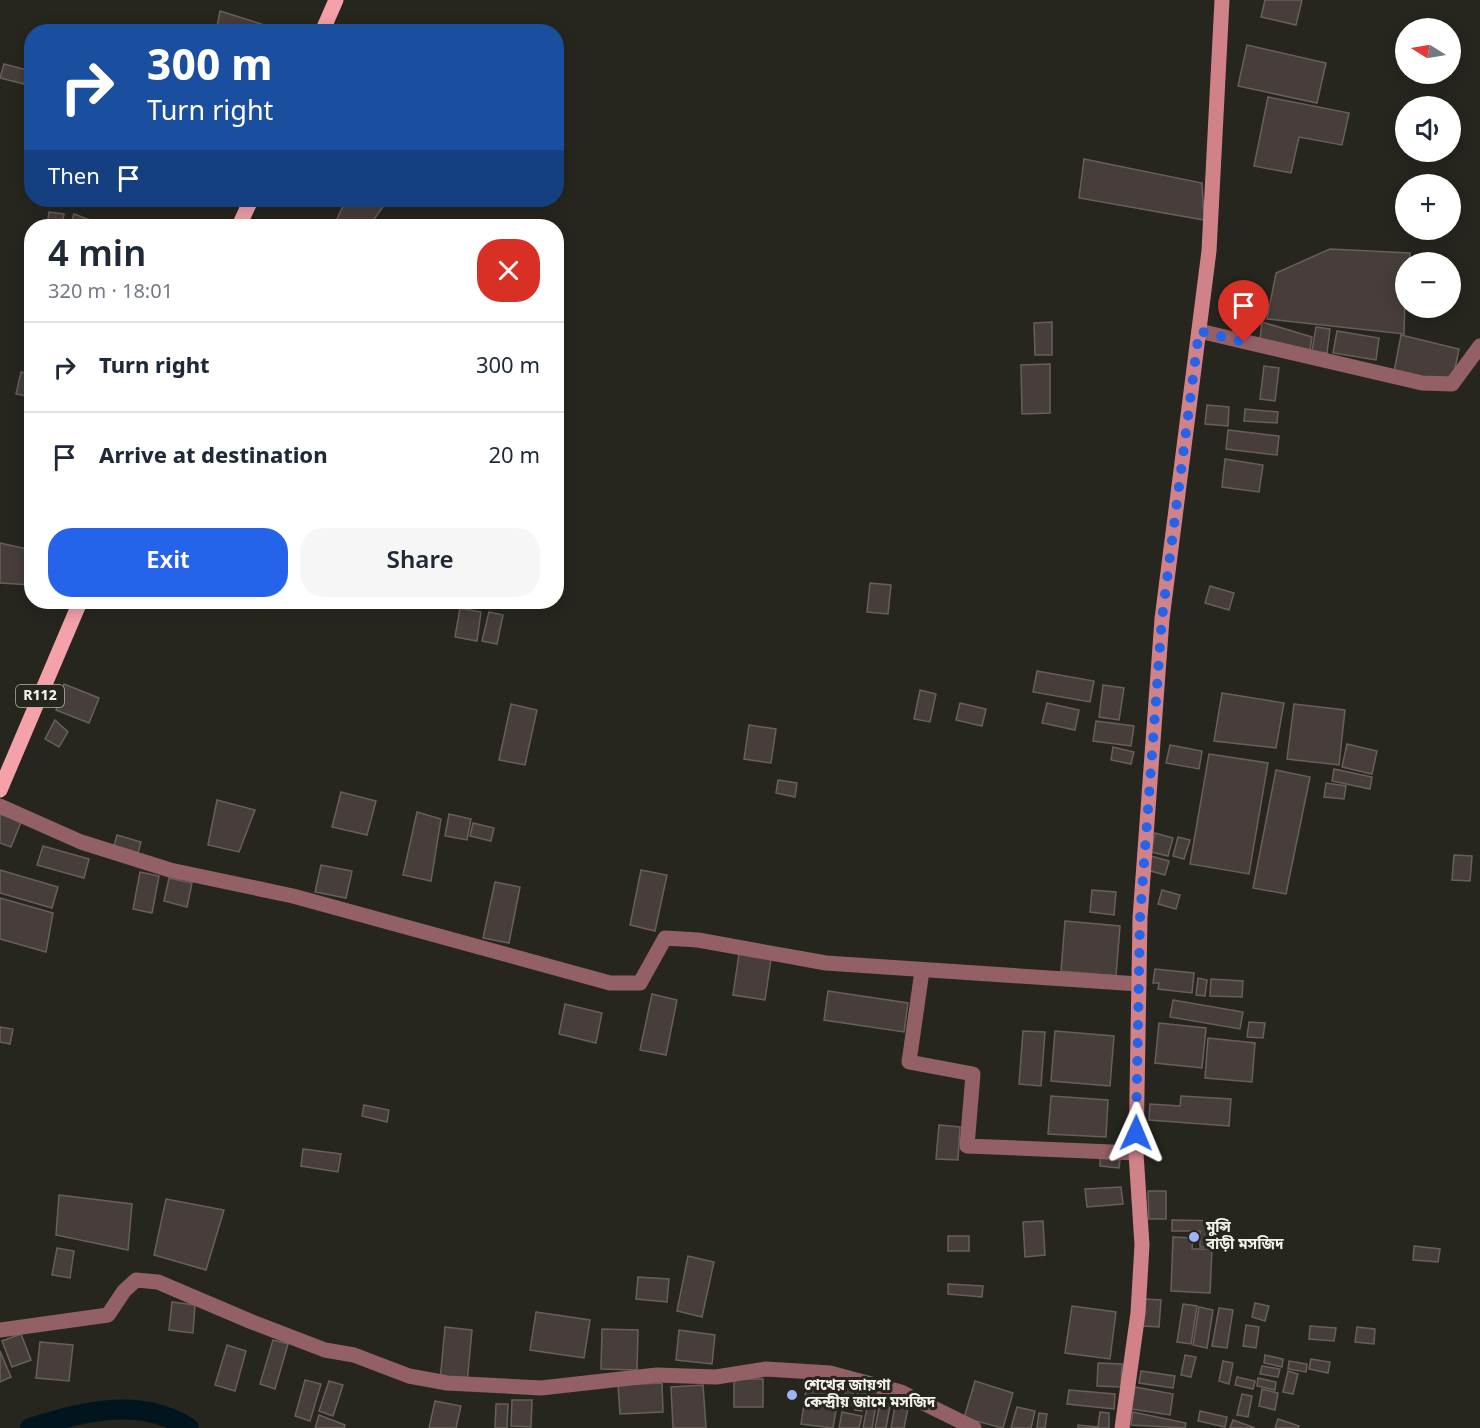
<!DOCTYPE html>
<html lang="en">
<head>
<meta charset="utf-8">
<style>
	:root { --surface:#fff; --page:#f6f6f7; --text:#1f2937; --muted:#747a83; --line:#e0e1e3; --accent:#2563eb }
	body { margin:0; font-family:Georgia,"Noto Sans Bengali",serif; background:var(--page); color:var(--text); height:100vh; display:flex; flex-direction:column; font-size:22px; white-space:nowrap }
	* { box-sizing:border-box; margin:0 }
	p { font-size:20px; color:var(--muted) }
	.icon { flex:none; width:33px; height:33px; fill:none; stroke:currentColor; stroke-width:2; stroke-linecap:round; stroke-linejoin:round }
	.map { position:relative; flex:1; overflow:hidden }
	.drawer { position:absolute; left:24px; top:219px; width:540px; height:390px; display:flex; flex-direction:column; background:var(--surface); border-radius:24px; box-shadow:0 3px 15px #0003 }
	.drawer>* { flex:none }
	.banner { position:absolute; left:24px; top:24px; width:540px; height:183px; border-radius:24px; box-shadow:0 3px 15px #0003; background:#1a4fa0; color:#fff; overflow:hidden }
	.needle { width:39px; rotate:281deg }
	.tools { position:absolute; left:1395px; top:18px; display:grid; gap:12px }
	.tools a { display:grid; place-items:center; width:66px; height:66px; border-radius:50%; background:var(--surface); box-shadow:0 3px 15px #0003; font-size:30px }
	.pin { position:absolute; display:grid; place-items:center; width:51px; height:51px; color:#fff; margin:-62px -26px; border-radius:50% 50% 50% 0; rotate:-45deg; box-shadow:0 0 6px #0007 }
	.pin .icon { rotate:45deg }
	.me { position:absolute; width:66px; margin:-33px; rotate:1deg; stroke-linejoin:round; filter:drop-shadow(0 0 4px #0008) }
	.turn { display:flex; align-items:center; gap:21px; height:126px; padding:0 24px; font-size:27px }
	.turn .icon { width:78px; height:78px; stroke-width:2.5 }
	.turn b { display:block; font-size:42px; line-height:51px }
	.then { display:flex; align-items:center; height:57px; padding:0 24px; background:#0003; gap:12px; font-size:22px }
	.round { display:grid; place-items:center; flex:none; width:63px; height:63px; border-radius:24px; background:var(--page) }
	.headline { display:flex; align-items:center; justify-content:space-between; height:102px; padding:0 24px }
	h1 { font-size:36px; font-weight:600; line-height:45px }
	.button { display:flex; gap:12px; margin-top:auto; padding:12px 24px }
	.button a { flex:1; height:69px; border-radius:24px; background:var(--accent); color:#fff; font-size:24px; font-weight:600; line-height:69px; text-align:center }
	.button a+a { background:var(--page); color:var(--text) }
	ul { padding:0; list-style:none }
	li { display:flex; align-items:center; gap:18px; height:90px; padding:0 24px; border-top:2px solid var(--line) }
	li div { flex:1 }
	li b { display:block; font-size:22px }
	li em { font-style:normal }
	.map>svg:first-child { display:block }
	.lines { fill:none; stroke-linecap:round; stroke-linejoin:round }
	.canal { stroke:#01151f; stroke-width:20 }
	.building { fill:#473e3b; stroke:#685f5b; stroke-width:1.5 }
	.minor { stroke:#936065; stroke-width:15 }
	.secondary { stroke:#d18188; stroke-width:15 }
	.primary { stroke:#f5a1a9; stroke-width:15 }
	.route { stroke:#2563eb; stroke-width:10; stroke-dasharray:0 18 }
	.poi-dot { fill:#9db4fd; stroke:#27261e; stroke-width:2 }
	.labels { text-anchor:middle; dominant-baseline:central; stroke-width:6; stroke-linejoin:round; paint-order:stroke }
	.shield { fill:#27261e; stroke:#b5b4ae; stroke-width:1.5 }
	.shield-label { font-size:14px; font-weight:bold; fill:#f2f1eb }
	.poi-label { font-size:15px; font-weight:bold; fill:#f2f1eb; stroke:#27261e; text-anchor:start }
</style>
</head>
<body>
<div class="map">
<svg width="1480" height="1428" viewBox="0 0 1480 1428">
	<rect width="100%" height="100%" fill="#27261e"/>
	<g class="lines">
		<!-- canal -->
		<path class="canal" d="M30 1428C82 1412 139 1396 189 1428"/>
	</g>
	<!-- building -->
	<g class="building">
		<path d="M1265 0H1302L1296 25 1261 17Z"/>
		<path d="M220 11 274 28 273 32H216Z"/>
		<path d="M1247 45 1326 63 1317 103 1238 86Z"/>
		<path d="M4 64 27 70 24 84 0 78Z"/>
		<path d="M1268 97 1349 113 1342 145 1299 137 1291 173 1254 166Z"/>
		<path d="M1084 159 1202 183 1204 220 1079 198Z"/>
		<path d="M346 200H388L369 226H344L335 223Z"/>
		<path d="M49 212 64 214 62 226H47Z"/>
		<path d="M74 214 90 220 88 226H70Z"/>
		<path d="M1330 249 1410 253 1409 262H1406L1404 334 1267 319 1276 273Z"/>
		<path d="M1052 322V355H1035L1034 323Z"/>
		<path d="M1262 322 1312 337 1310 350 1260 339Z"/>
		<path d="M1316 327 1330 329 1327 353 1312 351Z"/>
		<path d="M1337 331 1379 338 1376 360 1333 353Z"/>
		<path d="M1401 335 1459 349 1452 384 1394 372Z"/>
		<path d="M1050 364V413L1022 414 1021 365Z"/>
		<path d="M1264 366 1279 368 1275 401 1260 399Z"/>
		<path d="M21 372 32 374V397L16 394Z"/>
		<path d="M1207 405 1229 407 1228 426 1205 424Z"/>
		<path d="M1245 409 1278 412 1277 423 1244 421Z"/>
		<path d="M1228 430 1279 436 1277 455 1226 449Z"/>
		<path d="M1225 459 1263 465 1259 492 1222 487Z"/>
		<path d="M0 543 32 550V585L0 583Z"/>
		<path d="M870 583 891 585 888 614 867 612Z"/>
		<path d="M1210 586 1234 593 1229 610 1205 603Z"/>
		<path d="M460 608 481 612 477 641 455 637Z"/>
		<path d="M489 612 503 615 497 644 482 641Z"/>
		<path d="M1037 671 1094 681 1090 702 1033 692Z"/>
		<path d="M64 684 99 698 89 723 56 710Z"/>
		<path d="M1103 685 1124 688 1119 720 1099 717Z"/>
		<path d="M920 690 936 694 930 722 914 719Z"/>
		<path d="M1222 693 1284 703 1276 748 1214 741Z"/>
		<path d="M960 703 986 709 982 726 956 720Z"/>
		<path d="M1047 703 1079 710 1075 730 1042 723Z"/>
		<path d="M511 704 537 710 525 765 499 760Z"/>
		<path d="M1294 704 1345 710 1339 765 1287 759Z"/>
		<path d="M55 720 68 732 59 747 45 739Z"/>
		<path d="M1096 721 1134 726 1131 746 1093 741Z"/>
		<path d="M749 725 776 729 771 763 744 759Z"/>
		<path d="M1347 744 1377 751 1372 774 1342 767Z"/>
		<path d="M1170 745 1202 751 1199 769 1166 763Z"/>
		<path d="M1113 747 1134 752 1131 764 1111 760Z"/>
		<path d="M1209 754 1268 763 1249 874 1190 864Z"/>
		<path d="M1334 769 1372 777 1370 789 1332 781Z"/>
		<path d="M1276 770 1310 777 1286 894 1253 888Z"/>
		<path d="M778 780 797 783 795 797 776 793Z"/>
		<path d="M1326 783 1346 786 1344 799 1324 797Z"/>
		<path d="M341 792 376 801 367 835 332 827Z"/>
		<path d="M217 800 255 810 239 852 208 845Z"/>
		<path d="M417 812 441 819 431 881 403 875Z"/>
		<path d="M0 814 21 822 11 847 0 843Z"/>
		<path d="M449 814 471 819 467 840 445 836Z"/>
		<path d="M473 823 494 828 491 841 470 836Z"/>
		<path d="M1155 833 1173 838 1168 856 1151 852Z"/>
		<path d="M117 835 141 842 138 853 114 846Z"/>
		<path d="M1178 837 1190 840 1184 859 1173 856Z"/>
		<path d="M43 846 89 859 84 878 37 865Z"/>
		<path d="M1454 855 1472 856 1470 881 1452 880Z"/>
		<path d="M1151 856 1169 861 1165 875 1147 870Z"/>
		<path d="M321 865 352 871 346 898 315 892Z"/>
		<path d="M0 870 58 887 52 908 0 893Z"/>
		<path d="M641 870 667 875 655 931 630 925Z"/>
		<path d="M140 872 159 876 152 913 133 909Z"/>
		<path d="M169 878 192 883 187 907 164 901Z"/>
		<path d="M495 882 520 887 509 943 483 938Z"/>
		<path d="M1092 890 1116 892 1114 915 1090 912Z"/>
		<path d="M1162 890 1180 895 1176 909 1158 904Z"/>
		<path d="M0 898 53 913 46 952 0 939Z"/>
		<path d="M1065 921 1120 926 1116 976 1061 971Z"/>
		<path d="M739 954 771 959 765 1000 733 995Z"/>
		<path d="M1155 969 1194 973 1192 993 1158 989 1159 983H1153Z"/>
		<path d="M1198 978 1207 980 1205 996 1196 995Z"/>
		<path d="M1211 979 1243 981 1242 997 1210 996Z"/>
		<path d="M828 991 908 1003 904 1032 824 1020Z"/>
		<path d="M652 994 677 1000 666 1055 640 1050Z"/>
		<path d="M1173 1000 1243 1012 1240 1029 1170 1017Z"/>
		<path d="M565 1004 602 1013 596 1043 559 1034Z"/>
		<path d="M1249 1022 1265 1023 1263 1038 1247 1037Z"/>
		<path d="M1159 1023 1206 1028 1202 1068 1155 1063Z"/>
		<path d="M0 1027 13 1029 10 1044 0 1042Z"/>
		<path d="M1023 1031 1045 1032 1041 1086 1019 1084Z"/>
		<path d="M1055 1031 1114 1036 1110 1086 1051 1081Z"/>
		<path d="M1208 1038 1255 1043 1252 1082 1205 1078Z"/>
		<path d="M1051 1096 1108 1100 1106 1137 1048 1134Z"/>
		<path d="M1181 1096 1231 1099 1229 1126 1149 1120 1150 1104 1180 1106Z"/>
		<path d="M364 1105 389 1110 387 1122 362 1116Z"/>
		<path d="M939 1125 960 1127 958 1160 936 1159Z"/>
		<path d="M303 1149 341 1154 338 1172 301 1166Z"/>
		<path d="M1100 1158 1120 1160 1119 1168 1100 1166Z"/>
		<path d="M1121 1187 1123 1204 1087 1207 1085 1189Z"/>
		<path d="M1148 1191H1166V1219H1149Z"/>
		<path d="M59 1195 132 1204 128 1250 56 1235Z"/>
		<path d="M166 1199 224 1210 206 1270 154 1255Z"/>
		<path d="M1172 1220 1227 1221V1247H1200V1231H1172Z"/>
		<path d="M1043 1221 1045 1255 1025 1257 1023 1222Z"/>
		<rect x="948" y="1236" width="21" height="15"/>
		<path d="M1173 1237 1193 1238 1192 1249H1212L1210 1293 1171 1291Z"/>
		<path d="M1414 1246 1440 1249 1438 1262 1413 1260Z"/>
		<path d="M57 1248 74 1251 70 1278 52 1275Z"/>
		<path d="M688 1256 714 1262 702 1317 677 1311Z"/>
		<path d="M638 1277 669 1279 667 1302 636 1299Z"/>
		<path d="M948 1284 983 1286 982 1297 948 1294Z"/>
		<path d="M1144 1299 1161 1300 1159 1327 1142 1326Z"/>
		<path d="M172 1302 195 1305 193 1333 169 1330Z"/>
		<path d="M1255 1303 1269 1306 1265 1321 1252 1317Z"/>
		<path d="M1183 1304 1197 1306 1191 1344 1177 1342Z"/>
		<path d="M1072 1306 1116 1312 1110 1359 1065 1353Z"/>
		<path d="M1199 1307 1213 1310 1207 1348 1193 1345Z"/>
		<path d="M1219 1308 1233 1310 1227 1348 1212 1346Z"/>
		<path d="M536 1312 590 1320 584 1358 530 1350Z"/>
		<path d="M1246 1325 1259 1327 1256 1348 1243 1346Z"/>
		<path d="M1310 1326 1336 1328 1334 1341 1309 1339Z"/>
		<path d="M445 1327 472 1330 467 1383 440 1381Z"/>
		<path d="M1357 1327 1375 1329 1374 1344 1355 1342Z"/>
		<path d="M602 1329 638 1330 637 1370 601 1369Z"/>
		<path d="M679 1330 715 1335 712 1364 676 1360Z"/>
		<path d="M21 1334 31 1360 12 1367 2 1341Z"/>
		<path d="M273 1340 288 1344 275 1389 260 1384Z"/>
		<path d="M40 1342 73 1345 69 1381 36 1378Z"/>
		<path d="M227 1345 246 1351 235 1391 215 1385Z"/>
		<path d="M0 1351 11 1377 0 1382Z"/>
		<path d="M1185 1355 1196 1357 1191 1377 1181 1375Z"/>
		<path d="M1265 1355 1283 1359 1282 1367 1264 1363Z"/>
		<path d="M1311 1359 1330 1362 1328 1373 1309 1369Z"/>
		<path d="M1223 1361 1233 1363 1229 1384 1219 1381Z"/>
		<path d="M1289 1361 1307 1364 1306 1372 1288 1369Z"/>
		<path d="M1098 1363 1122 1364 1121 1387 1097 1386Z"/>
		<path d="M1262 1366 1280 1369 1278 1377 1260 1374Z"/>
		<path d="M1141 1371 1175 1376 1173 1388 1139 1383Z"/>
		<path d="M1288 1371 1298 1374 1293 1394 1283 1392Z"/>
		<path d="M808 1377 841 1382 833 1428 801 1424Z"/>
		<path d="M1237 1377 1255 1381 1253 1389 1235 1385Z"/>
		<path d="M1258 1378 1276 1382 1275 1390 1257 1386Z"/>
		<rect x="734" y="1379" width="29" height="28"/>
		<path d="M305 1380 321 1384 310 1421 295 1416Z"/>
		<path d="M329 1381 343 1385 333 1416 319 1411Z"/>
		<path d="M975 1381 1013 1393 1003 1428 964 1418Z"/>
		<path d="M847 1382 855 1384 851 1405 843 1404Z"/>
		<path d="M662 1383 663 1412 620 1414 618 1385Z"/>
		<path d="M859 1384 867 1386 862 1411 855 1410Z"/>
		<path d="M703 1385 706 1428H673L671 1387Z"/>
		<path d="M871 1387 879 1388 872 1428H863Z"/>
		<path d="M1135 1387 1173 1394 1170 1415 1131 1409Z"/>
		<path d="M1262 1389 1278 1393 1275 1410 1259 1406Z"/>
		<path d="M1069 1390 1115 1394 1114 1409 1067 1404Z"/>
		<path d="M882 1393 892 1395 886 1428H875Z"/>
		<path d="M1242 1394 1252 1396 1248 1417 1237 1415Z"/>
		<path d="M512 1400H532L531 1427 511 1426Z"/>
		<path d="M435 1401 461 1406 456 1428H429Z"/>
		<path d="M496 1404H508L507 1428H495Z"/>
		<path d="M895 1406 908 1408 904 1428H891Z"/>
		<path d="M1017 1407 1035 1411 1031 1428H1011Z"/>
		<path d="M1200 1411 1227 1417 1225 1427 1198 1421Z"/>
		<path d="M842 1412 862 1416 859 1428H839Z"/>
		<path d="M1100 1412 1109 1413V1428H1078V1425L1098 1427Z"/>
		<path d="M1133 1412 1186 1423 1185 1428 1131 1425Z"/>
		<path d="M1039 1413 1047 1414 1045 1428H1037Z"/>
		<path d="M319 1415 345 1425 344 1428H315Z"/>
		<path d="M1278 1419 1299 1426 1298 1428H1275Z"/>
		<path d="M1233 1420 1255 1428H1230Z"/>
	</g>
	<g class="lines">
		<!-- minor -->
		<g class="minor">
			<path d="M1199 331 1422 383 1452 384 1480 346"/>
			<path d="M0 806 81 842 170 870 293 896 610 983H640L665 938 698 940 826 963 1139 984"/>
			<path d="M922 971 909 1062 973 1074 967 1146 1136 1153"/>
			<path d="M0 1330 108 1315 124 1291 136 1280 158 1282 252 1322 325 1350 354 1355 409 1376 447 1383 541 1388 657 1375 716 1377 766 1369 830 1373 901 1392 974 1428"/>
		</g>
		<!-- secondary -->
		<path class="secondary" d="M1122 1428 1138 1313 1142 1245 1136 1153 1140 918 1162 619 1209 251 1222 0"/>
		<!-- primary -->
		<g class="primary">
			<path d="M322 32 336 0"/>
			<path d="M239 226 251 200"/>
			<path d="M0 790 80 602"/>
		</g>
	</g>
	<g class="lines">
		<!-- route -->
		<path class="route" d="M1136 1133 1140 918 1162 618 1199 331 1244 342"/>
	</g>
	<!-- markers -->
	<g class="poi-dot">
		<circle cx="1194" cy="1237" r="6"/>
		<circle cx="792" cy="1395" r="6"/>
	</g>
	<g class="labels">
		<!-- shield labels -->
		<rect class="shield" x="16" y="685" width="48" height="22" rx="4.5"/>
		<g class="shield-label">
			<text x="40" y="696">R112</text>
		</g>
		<!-- poi labels -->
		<g class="poi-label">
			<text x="1206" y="1228">মুন্সি<tspan x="1206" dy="17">বাড়ী মসজিদ</tspan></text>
			<text x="804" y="1386">শেখের জায়গা<tspan x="804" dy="17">কেন্দ্রীয় জামে মসজিদ</tspan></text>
		</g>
	</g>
</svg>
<div class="tools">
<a><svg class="needle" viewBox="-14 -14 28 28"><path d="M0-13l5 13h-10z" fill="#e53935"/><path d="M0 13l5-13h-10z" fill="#747a83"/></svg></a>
<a><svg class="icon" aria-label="sound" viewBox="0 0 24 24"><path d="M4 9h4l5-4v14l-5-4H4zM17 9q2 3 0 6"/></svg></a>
<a>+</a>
<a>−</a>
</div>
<div class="pin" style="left:1244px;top:342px;background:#d93025"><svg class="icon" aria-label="arrive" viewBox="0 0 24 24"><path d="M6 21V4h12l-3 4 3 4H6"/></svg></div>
<svg class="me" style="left:1136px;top:1133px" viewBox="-20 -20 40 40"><path d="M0-17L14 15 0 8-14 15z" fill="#2563eb" stroke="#fff" stroke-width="4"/></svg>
<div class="banner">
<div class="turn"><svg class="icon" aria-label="right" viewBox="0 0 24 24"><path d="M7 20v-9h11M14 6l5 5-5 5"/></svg><div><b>300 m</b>Turn right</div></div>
<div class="then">Then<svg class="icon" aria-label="arrive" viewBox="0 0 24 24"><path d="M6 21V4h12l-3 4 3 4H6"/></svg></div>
</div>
<section class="drawer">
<div class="headline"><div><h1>4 min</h1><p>320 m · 18:01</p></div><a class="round" style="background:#d93025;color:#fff"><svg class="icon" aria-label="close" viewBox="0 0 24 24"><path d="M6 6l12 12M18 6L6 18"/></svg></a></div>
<ul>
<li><svg class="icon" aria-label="right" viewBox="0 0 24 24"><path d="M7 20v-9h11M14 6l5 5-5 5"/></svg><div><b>Turn right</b></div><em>300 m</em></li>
<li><svg class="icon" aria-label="arrive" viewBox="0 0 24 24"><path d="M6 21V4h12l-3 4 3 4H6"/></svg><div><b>Arrive at destination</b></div><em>20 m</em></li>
</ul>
<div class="button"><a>Exit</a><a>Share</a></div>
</section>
</div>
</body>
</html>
